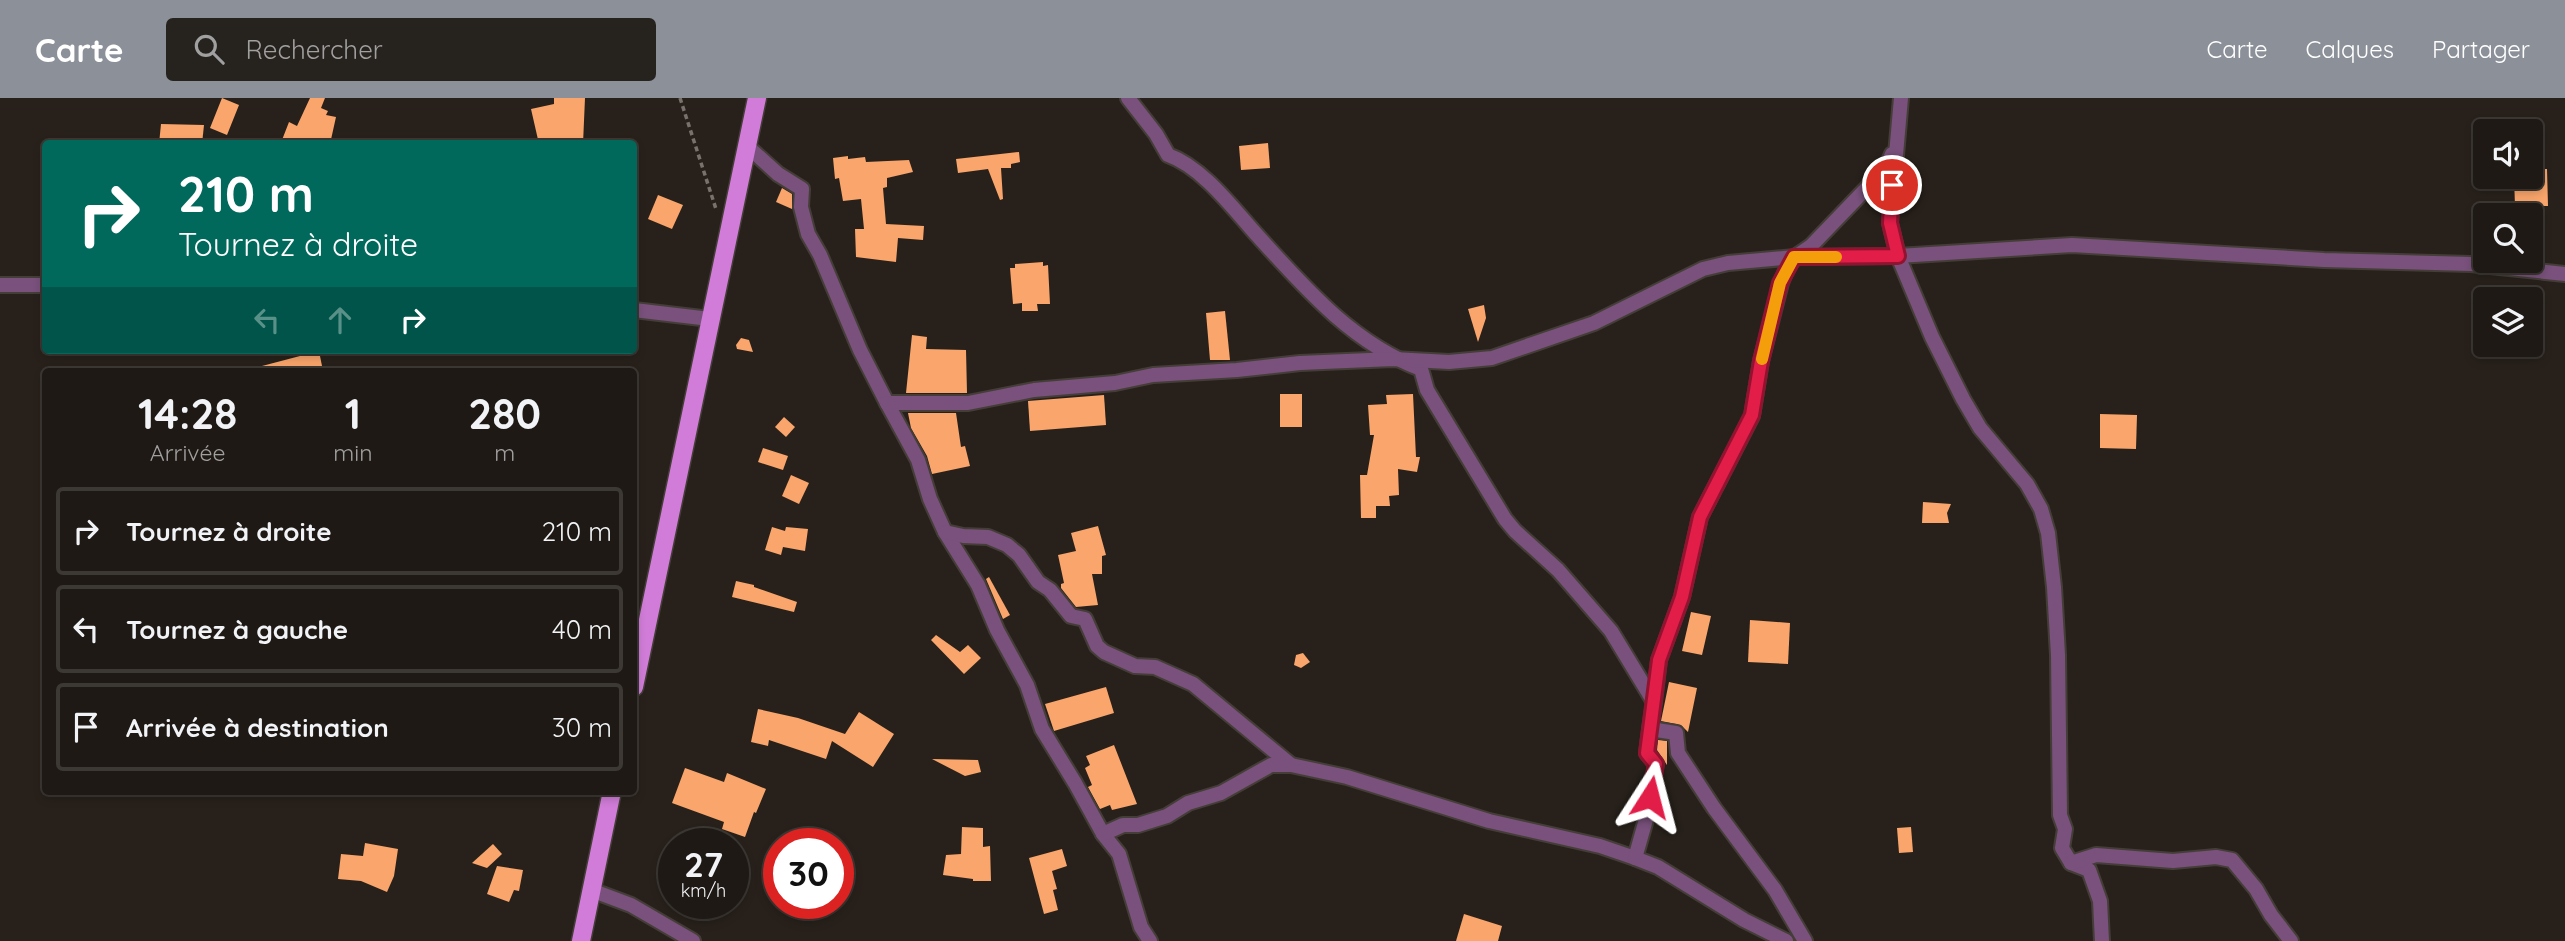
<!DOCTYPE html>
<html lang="fr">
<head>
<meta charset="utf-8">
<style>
	:root { --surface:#1e1914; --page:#26221d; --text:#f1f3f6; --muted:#a1a0a0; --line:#3c3834; --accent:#8c9099 }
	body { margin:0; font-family:Quicksand,sans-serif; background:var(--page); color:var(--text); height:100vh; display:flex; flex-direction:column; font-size:26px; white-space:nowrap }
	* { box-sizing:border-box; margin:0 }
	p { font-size:23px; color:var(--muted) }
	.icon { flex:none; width:38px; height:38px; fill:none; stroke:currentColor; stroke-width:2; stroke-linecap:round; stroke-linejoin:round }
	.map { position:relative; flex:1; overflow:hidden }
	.panel { position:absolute; left:42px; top:270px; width:595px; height:427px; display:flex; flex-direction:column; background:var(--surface); border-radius:7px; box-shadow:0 4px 10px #0003,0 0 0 2px var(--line) }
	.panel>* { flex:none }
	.banner { position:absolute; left:42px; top:42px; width:595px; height:214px; border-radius:7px; box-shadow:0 4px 10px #0003,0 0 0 2px var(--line); background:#00695c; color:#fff; overflow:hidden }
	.controls { position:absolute; left:2473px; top:21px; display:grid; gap:14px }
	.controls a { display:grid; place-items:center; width:70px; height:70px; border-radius:7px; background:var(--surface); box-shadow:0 4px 10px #0003,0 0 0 2px var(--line); font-size:35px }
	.speed { position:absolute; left:658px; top:730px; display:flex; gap:14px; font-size:35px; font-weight:700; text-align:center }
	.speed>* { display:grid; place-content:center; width:91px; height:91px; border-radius:50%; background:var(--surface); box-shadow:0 4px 10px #0003,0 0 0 2px var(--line); line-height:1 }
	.speed small { font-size:18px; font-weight:400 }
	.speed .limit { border:10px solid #d22; background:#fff; color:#111 }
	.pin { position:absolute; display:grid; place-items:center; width:60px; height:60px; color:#fff; margin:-30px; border:4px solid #fff; border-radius:50%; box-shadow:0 2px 7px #0007 }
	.me { position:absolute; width:77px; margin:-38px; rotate:9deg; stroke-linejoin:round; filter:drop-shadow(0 0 5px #0008) }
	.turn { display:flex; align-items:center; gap:24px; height:147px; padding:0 21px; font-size:32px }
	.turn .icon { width:91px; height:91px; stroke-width:2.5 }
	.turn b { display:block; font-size:49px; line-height:60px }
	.lanes { display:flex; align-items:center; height:66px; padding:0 21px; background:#0003; justify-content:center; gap:35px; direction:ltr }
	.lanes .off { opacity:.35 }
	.eta { display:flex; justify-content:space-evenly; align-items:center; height:119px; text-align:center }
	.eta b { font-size:42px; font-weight:700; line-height:49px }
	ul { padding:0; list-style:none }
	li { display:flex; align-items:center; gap:21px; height:88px; margin:0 14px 10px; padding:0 7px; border:4px solid var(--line); border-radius:7px }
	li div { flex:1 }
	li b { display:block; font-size:26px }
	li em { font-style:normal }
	header { display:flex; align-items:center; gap:42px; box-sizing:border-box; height:98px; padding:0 35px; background:var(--accent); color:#fff }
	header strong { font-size:33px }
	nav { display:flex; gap:38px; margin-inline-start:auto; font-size:24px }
	.search { width:490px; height:63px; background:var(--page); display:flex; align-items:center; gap:18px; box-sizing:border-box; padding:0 24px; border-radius:7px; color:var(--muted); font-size:26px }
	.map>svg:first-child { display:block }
	.building { fill:#f9a56b }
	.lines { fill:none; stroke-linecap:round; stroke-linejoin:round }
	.street-casing { stroke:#453e38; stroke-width:18 }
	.primary-casing { stroke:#453e38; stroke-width:21 }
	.path { stroke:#78716c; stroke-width:3.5; stroke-dasharray:5 3.5; stroke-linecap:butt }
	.street { stroke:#79517c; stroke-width:14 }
	.primary { stroke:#d07cd8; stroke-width:18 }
	.route-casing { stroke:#92132f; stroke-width:18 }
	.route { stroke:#e11d48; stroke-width:12 }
	.slow { stroke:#f59e0b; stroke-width:12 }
</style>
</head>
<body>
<header>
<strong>Carte</strong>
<div class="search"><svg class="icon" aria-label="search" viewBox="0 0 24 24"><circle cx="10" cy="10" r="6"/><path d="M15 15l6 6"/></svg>Rechercher</div>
<nav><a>Carte</a><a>Calques</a><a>Partager</a></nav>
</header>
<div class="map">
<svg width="2565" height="843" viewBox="0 0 2565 843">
	<rect width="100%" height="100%" fill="#28211b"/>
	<!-- building -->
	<g class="building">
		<path d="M222 0 239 7 227 37 210 30Z"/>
		<path d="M310 0H325L321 10 328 13 326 17 336 19 330 46H288V41L282 42 289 24 297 28Z"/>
		<path d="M554 0H585L583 46H539L531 11 554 6Z"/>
		<path d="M161 26 204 27 202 46H159Z"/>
		<path d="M1268 45 1270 70 1241 72 1239 48Z"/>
		<path d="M1019 54 1020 64 1011 66V70H1001L1003 101 1000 102 988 71 958 75 956 61Z"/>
		<path d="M848 58V61L865 59 866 64 909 62 913 74 887 80V89L883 90 886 126 924 128 923 142 898 140 896 164 856 159 855 131H864L861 101 843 103 839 80 835 81 833 60Z"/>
		<path d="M2530 71H2547L2548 108H2515L2514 79H2530Z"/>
		<path d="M782 90 792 96V111L776 104Z"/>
		<path d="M658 97 683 107 672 131 648 121Z"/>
		<path d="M1043 164V168L1048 167 1050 206H1037L1038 213H1022V205L1013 206 1010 170H1015V166Z"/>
		<path d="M1484 207 1486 220 1478 244 1468 211Z"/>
		<path d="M1225 213 1230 262H1210L1206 215Z"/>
		<path d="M912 237 927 239 926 251 966 252 967 295H906Z"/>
		<path d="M741 240 749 242 753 254 737 251 736 247Z"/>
		<path d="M319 253 323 273H263L262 268Z"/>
		<rect x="1280" y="296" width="22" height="33"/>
		<path d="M1413 296 1416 359H1420L1417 374 1398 371 1399 397 1389 398 1390 408H1376V420H1361L1360 377H1367L1374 337H1370L1368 307 1387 306 1386 297Z"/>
		<path d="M1104 297 1106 327 1030 333 1028 303Z"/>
		<path d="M908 315H956L961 349 965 348 970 368 932 376 927 358 911 330Z"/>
		<path d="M2100 316 2137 317 2136 351 2100 350Z"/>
		<path d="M784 319 795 329 786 339 775 329Z"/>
		<path d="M763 350 788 358 783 372 758 364Z"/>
		<path d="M791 377 809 385 799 406 782 398Z"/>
		<path d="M1923 404 1951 406 1947 415 1949 425H1922Z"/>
		<path d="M1098 428 1106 457 1102 458V476H1092L1098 507 1076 509 1061 490V486L1064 485 1058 457 1076 453 1071 435Z"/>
		<path d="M772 429 785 433 786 429 808 431 805 453 783 449 781 457 765 452Z"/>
		<path d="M989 479 1010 517 1003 521 986 481Z"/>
		<path d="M736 483 754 487V489L797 504 794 514 732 499Z"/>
		<path d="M1691 514 1711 518 1702 557 1682 553Z"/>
		<path d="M1750 522 1790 525 1788 566 1748 564Z"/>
		<path d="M936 537 960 554 968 547 981 560 964 576 931 542Z"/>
		<path d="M1303 555 1310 564 1301 570 1294 567 1296 557Z"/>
		<path d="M1669 584 1697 590 1688 634 1681 627 1661 623Z"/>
		<path d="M1106 589 1114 615 1054 633 1045 606Z"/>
		<path d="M758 611 798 620 845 636 859 614 894 636 873 669 832 643 826 661 769 642 768 648 751 644Z"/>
		<path d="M1658 642 1667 643V667L1657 652Z"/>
		<path d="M1114 647 1137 706 1112 712 1110 707 1100 711 1088 689 1092 687 1085 670 1090 667 1086 658Z"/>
		<path d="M932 661 978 662 981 674 965 678Z"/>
		<path d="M685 670 724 684 727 675 766 691 756 715 754 714 745 739 722 731 724 724 672 705Z"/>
		<path d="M962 729 983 730V749L990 748 991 783H973V781L943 777 946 757 961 756Z"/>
		<path d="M1911 729 1913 754 1899 755 1897 730Z"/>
		<path d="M365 745 398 751 394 778 387 794 361 783 338 781 341 756 363 758Z"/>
		<path d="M493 746 502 756 487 770 472 765Z"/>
		<path d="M1062 751 1067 768 1052 773 1057 791 1053 792 1058 812 1044 816 1029 760Z"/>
		<path d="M497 768 523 772 519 793 514 792 509 804 487 796Z"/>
		<path d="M1464 816 1502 828 1498 843H1456Z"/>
	</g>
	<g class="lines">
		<defs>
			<g id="street">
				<path d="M1128 0 1156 36 1168 57C1202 69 1232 109 1256 136 1304 189 1352 245 1421 271L1427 292 1505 421 1515 433 1558 472 1611 533 1654 604 1650 631 1676 635 1678 655 1714 710 1775 792 1805 843"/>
				<path d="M1901 0 1890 125 1898 158 1932 239 1963 301 1980 330 2027 386 2041 411 2048 435 2054 489 2058 557 2060 717 2065 731 2062 750 2071 765 2089 772 2100 803 2102 843"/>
				<path d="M747 48 778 76 802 91 801 109 808 136 820 157 860 252 887 305H968L1034 292 1115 285 1153 277 1237 272 1300 265 1393 261 1449 264 1492 260 1594 225 1703 171 1728 165 1795 159 1898 158 2072 147 2324 162 2471 166 2565 176"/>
				<path d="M0 187H46"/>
				<path d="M634 212 710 221"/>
				<path d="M887 305 918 362 930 401 945 434 978 487 997 532 1027 587 1042 631 1075 685 1103 736 1119 756 1141 829 1150 843"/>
				<path d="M945 434 963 438 988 439 1007 447 1019 457 1038 484 1050 492 1071 518 1085 521 1097 548 1104 554 1135 568 1155 569 1193 586 1291 667"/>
				<path d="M1654 604 1659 562 1682 499 1700 419 1752 318 1761 263 1781 185 1787 170 1795 159 1811 148 1886 70 1892 56"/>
				<path d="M1103 736 1123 727H1138L1167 718 1188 705 1221 695 1271 667H1291L1347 679 1489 723 1600 748 1635 760 1658 769 1744 822 1786 843"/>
				<path d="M1635 760 1647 718 1656 666 1647 655 1650 631"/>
				<path d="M2071 765 2096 757 2173 763 2216 759 2232 762 2256 791 2271 817 2291 843"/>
				<path d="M591 792 631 807 693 843"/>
			</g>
			<g id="primary">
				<path d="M634 589 757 0"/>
				<path d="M581 843 612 693"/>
			</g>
		</defs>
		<!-- street casing -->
		<use href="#street" class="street-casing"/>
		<!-- primary casing -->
		<use href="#primary" class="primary-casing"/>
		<!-- path -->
		<path class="path" d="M680 0 716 111"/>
		<!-- street -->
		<use href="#street" class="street"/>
		<!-- primary -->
		<use href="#primary" class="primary"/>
	</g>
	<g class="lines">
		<defs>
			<path id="route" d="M1650 699 1656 666 1647 655 1659 562 1682 499 1700 419 1752 317 1761 263 1780 185 1794 159 1898 158 1890 125 1892 87"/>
		</defs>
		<!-- route casing -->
		<use href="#route" class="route-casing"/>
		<!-- route -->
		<use href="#route" class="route"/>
		<!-- slow -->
		<path class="slow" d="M1762 261 1780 185 1794 159H1836"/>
	</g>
</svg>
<div class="controls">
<a><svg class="icon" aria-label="sound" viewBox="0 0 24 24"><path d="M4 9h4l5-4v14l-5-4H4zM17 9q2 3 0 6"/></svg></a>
<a><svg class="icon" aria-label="search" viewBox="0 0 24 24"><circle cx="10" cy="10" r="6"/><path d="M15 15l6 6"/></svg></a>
<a><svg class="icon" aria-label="layers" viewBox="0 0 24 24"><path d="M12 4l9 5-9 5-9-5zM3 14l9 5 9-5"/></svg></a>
</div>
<div class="speed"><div>27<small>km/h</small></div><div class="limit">30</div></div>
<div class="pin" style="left:1892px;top:87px;background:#d93025"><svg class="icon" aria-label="arrive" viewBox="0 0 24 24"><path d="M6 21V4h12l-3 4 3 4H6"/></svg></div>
<svg class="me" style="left:1650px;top:699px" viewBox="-20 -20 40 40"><path d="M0-17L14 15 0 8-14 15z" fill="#e11d48" stroke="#fff" stroke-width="4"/></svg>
<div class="banner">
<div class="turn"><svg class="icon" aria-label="right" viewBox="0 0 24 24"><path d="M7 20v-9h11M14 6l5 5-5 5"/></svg><div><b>210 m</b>Tournez à droite</div></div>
<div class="lanes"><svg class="icon off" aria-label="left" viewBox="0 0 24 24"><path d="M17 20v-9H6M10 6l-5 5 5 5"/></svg><svg class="icon off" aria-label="ahead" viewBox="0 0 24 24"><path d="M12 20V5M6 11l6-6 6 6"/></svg><svg class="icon" aria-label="right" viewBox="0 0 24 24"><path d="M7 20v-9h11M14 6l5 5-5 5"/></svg></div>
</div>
<section class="panel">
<div class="eta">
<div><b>14:28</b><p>Arrivée</p></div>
<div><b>1</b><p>min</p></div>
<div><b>280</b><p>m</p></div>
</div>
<ul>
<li><svg class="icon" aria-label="right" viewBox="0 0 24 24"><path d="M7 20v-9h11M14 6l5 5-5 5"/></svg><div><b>Tournez à droite</b></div><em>210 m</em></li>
<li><svg class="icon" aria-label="left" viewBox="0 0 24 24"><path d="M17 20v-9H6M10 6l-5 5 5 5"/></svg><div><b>Tournez à gauche</b></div><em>40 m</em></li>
<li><svg class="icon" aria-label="arrive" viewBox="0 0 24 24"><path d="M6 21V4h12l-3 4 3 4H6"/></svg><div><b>Arrivée à destination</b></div><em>30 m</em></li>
</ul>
</section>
</div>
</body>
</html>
